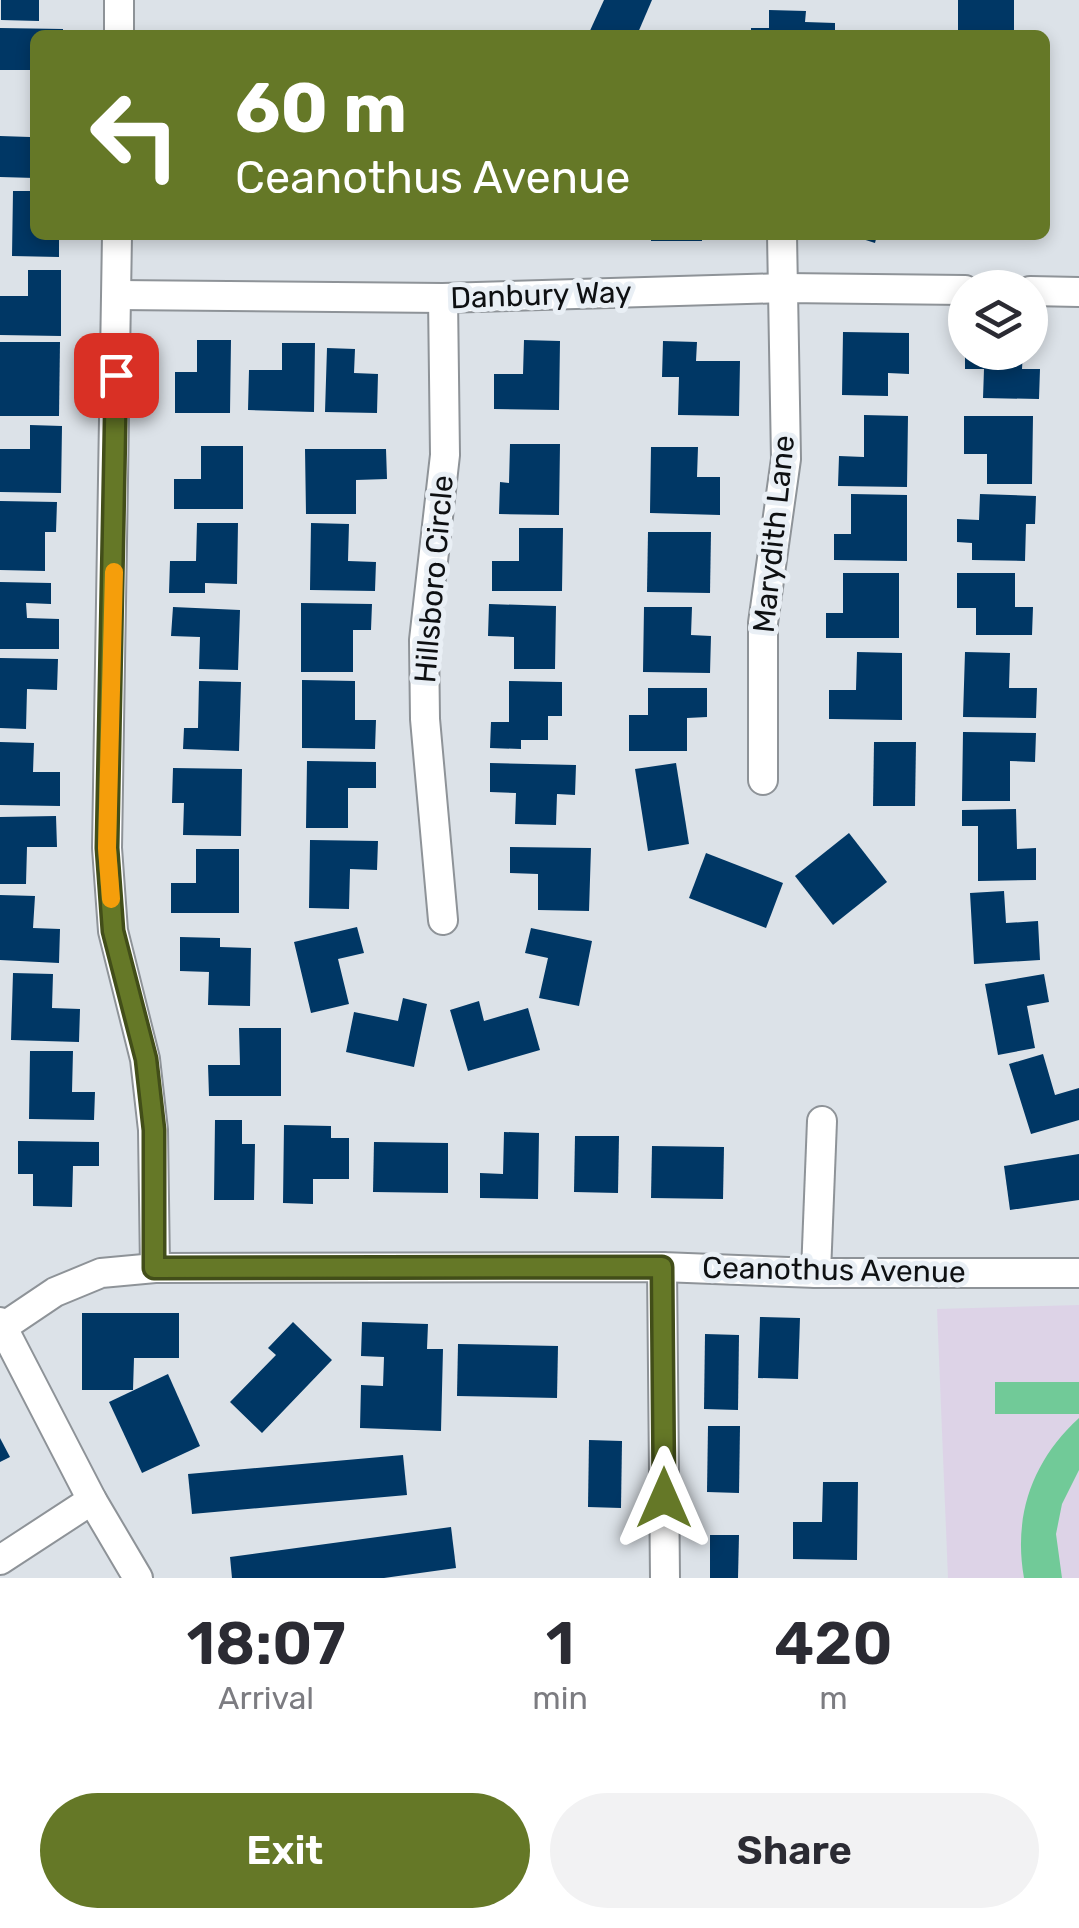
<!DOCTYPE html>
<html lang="en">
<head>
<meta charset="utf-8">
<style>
	:root { --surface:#fff; --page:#f2f2f3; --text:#2b2b33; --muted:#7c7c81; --accent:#657827 }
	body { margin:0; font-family:Rubik,sans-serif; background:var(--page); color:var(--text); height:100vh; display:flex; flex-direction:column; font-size:38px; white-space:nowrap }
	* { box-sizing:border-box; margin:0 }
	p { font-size:32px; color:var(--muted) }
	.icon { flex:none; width:55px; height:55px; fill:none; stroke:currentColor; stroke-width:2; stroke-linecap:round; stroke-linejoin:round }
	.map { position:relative; height:1578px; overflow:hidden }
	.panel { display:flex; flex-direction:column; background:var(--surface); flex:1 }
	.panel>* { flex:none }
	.banner { position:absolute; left:30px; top:30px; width:1020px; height:210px; border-radius:15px; box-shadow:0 5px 15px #0003; background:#657827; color:#fff; overflow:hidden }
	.fabs { position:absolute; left:948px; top:270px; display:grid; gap:20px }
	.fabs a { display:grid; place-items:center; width:100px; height:100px; border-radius:50%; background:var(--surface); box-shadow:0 5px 15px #0003; font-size:50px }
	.pin { position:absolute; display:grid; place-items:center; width:85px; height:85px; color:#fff; margin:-42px; border-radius:20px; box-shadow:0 5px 15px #0006 }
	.me { position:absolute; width:110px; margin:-55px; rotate:0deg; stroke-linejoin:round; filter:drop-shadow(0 0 8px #0008) }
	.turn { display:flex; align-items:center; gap:35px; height:210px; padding:0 40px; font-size:45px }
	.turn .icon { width:130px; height:130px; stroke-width:2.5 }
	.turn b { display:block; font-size:70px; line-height:85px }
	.eta { display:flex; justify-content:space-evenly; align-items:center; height:170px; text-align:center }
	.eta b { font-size:60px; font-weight:600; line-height:70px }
	.action { display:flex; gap:20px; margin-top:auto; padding:20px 40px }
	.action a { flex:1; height:115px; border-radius:60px; background:var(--accent); color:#fff; font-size:40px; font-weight:600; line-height:115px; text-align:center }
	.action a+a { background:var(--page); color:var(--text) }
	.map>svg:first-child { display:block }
	.education { fill:#ddd3e7 }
	.green { fill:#71ca98 }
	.building { fill:#003765 }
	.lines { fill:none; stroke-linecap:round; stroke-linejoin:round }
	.minor-casing { stroke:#8e9398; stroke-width:32 }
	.minor { stroke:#fff; stroke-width:28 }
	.route-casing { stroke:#424e19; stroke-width:25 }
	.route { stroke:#657827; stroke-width:18 }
	.slow { stroke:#f59e0b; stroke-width:18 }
	.labels { text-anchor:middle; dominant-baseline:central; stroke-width:10; stroke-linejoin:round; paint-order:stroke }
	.street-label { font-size:30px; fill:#0e1012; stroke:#e9eff5 }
</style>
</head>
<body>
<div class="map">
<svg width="1079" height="1578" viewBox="0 0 1079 1578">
	<rect width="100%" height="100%" fill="#dce2e8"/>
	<!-- education -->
	<path class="education" d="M1079 1305V1578H948L937 1309Z"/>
	<!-- green -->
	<g class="green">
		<rect x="995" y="1382" width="84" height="32"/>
		<path d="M1079 1418V1470L1062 1504 1056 1534 1062 1578H1024C1013 1516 1032 1461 1079 1418Z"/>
	</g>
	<!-- building -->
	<g class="building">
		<path d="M1 0H39V21L1 20Z"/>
		<path d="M604 0H652L637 35H588Z"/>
		<rect x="958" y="0" width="56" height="35"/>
		<path d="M769 10 806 11 805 22 835 23V35H751V28H769Z"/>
		<path d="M0 28 63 29V35H35V70H0Z"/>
		<path d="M247 30 274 31V35H247Z"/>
		<path d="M30 111H35V178L0 177V136L30 137Z"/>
		<path d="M13 191H35V235H59V257L12 256Z"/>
		<rect x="651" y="235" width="51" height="6"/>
		<path d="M850 235H877L875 243Z"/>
		<path d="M28 270H61V336L0 335V296H28Z"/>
		<path d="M843 332 909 333V374L888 373V396L842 395Z"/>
		<path d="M197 340H231L230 413H175V372H197Z"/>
		<path d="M524 340 560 341 559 410 494 409V374H523Z"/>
		<path d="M663 341 697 342 696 361H740L739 416 678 415 679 377H662Z"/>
		<path d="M0 342H60L59 416H0Z"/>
		<path d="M282 343H315L314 412 248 410 249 370H282Z"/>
		<path d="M327 348 355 349 354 373 378 374 377 413 325 412Z"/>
		<path d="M965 352H1023L1022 369H1040L1039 399 983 398 984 369H965Z"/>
		<path d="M864 415 908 416 907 487 838 486 839 456 864 457Z"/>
		<path d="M964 416H1033L1032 484H987V454H964Z"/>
		<path d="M30 425 62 426 61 493 0 492V449H30Z"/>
		<path d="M510 444H560L559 515 499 514 500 482 509 483Z"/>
		<path d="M201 446H243V509H174V479H201Z"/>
		<path d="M651 447H698L697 477H720V515L650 513Z"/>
		<path d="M305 449H386L387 479 356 480V514H306Z"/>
		<path d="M851 494 907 495V561L834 560V534H851Z"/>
		<path d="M980 494 1036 496 1035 524H1026L1025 561 972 560V543L957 542V519L979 520Z"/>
		<path d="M0 501 57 502 56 532H45V571L0 570Z"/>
		<path d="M197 523H238L237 584 205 583V593H169L170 561H196Z"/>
		<path d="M311 523 349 524 348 561 376 562 375 591 310 590Z"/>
		<path d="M519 528H563L562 591H492V561H519Z"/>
		<path d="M648 532H711L710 593 647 592Z"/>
		<path d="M843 573H899V638H826V613H843Z"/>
		<path d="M957 573H1015V607H1033L1032 635H976V608H957Z"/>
		<path d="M0 582 51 583V604L26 603 27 618 59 619V649H0Z"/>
		<path d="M301 603 372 604 371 630H353V672H301Z"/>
		<path d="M489 604 556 606 555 669H514V637L488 636Z"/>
		<path d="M173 607 240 610 238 670 199 669 200 637 171 636Z"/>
		<path d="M644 607H692L691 635 711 636 710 673 643 672Z"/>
		<path d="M857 652 902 653V720L829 719V690H856Z"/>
		<path d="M965 652 1010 653 1009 688H1037L1036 718 963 717Z"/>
		<path d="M0 658 58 659 57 690 27 689 26 729 0 728Z"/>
		<path d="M302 680 355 681V720H376L375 749 302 748Z"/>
		<path d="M199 681 241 682 239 751 183 749 184 728H198Z"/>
		<path d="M509 681 562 682V716H548V740H521V749L490 748 491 722H509Z"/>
		<path d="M648 688H707V717L687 718V751H629V715H648Z"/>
		<path d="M963 732 1036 733 1035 762 1010 761V801H962Z"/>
		<path d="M0 742 34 743 33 772H60V806L0 805Z"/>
		<path d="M874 742H916L915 806H873Z"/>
		<path d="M307 761 376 762V788H348V828H306Z"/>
		<path d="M490 763 576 765 575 795 557 794 556 825 515 824 516 793 490 792Z"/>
		<path d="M676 763 689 844 648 851 635 769Z"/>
		<path d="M173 768 242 769 241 836 183 835 184 803H172Z"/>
		<path d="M1016 809 1017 849 1036 848V880L978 881V826H962V810Z"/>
		<path d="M56 816 57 847H27L26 884H0V817Z"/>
		<path d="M849 833 887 882 833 925 795 876Z"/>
		<path d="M310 840 378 841 377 870 350 869 349 909 309 908Z"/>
		<path d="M510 847 591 848 589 911 538 910V874L510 873Z"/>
		<path d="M196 849H239V913H171V883H196Z"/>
		<path d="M706 853 783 883 766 928 689 898Z"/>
		<path d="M1004 891 1006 923 1038 921 1040 960 974 964 970 893Z"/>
		<path d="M0 895 35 896 33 928 60 929 59 963 0 960Z"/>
		<path d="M357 927 364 953 338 959 349 1004 311 1013 294 942Z"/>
		<path d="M531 928 592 941 579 1006 539 998 548 958 525 953Z"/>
		<path d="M180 937 220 938V947L251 948 250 1006 208 1005 209 972 180 971Z"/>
		<path d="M13 973 53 974 52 1008 80 1009 79 1042 11 1040Z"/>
		<path d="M1044 974 1049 1002 1027 1006 1035 1048 998 1055 985 984Z"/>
		<path d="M403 998 427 1004 414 1067 346 1052 354 1012 398 1021Z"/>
		<path d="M479 1001 484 1021 528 1008 540 1050 468 1071 450 1010Z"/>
		<path d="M239 1028H281V1096H209L208 1065H240Z"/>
		<path d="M30 1051H73L72 1092H95L94 1120 29 1119Z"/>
		<path d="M1043 1054 1055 1095 1079 1088V1120L1031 1134 1009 1064Z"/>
		<path d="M215 1120H242V1144H255L254 1200H214Z"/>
		<path d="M284 1125 331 1126V1138H349V1179H313V1204L283 1203Z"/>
		<path d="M504 1132 539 1133 538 1199 480 1198V1173L503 1174Z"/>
		<path d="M575 1136H619L618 1193 574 1192Z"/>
		<path d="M18 1141 99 1142V1166H73L72 1207 33 1206V1174H18Z"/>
		<path d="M374 1142 448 1143V1193L373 1192Z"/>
		<path d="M652 1146 724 1147 723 1199 651 1198Z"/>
		<path d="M1079 1154V1200L1010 1210 1004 1166Z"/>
		<path d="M82 1313H179V1358H134L133 1390H82Z"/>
		<path d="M760 1317 800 1318 798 1379 758 1378Z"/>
		<path d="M293 1322 332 1360 262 1433 230 1402 276 1355 268 1348Z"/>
		<path d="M362 1322 428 1324 427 1349H443L441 1431 360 1428 361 1385 383 1386 384 1357 361 1356Z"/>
		<path d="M705 1334 739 1335 738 1410 704 1409Z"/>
		<path d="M458 1344 558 1346 557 1398 457 1396Z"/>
		<path d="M168 1374 200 1446 142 1473 109 1402Z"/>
		<path d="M708 1426H740L739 1493 707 1492Z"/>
		<path d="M0 1438 10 1457 0 1462Z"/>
		<path d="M589 1440 622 1441 621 1508 588 1507Z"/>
		<path d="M403 1455 407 1495 192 1514 188 1474Z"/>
		<path d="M823 1482H858L857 1560 793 1559V1522H822Z"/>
		<path d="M451 1527 456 1568 384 1578H232L230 1557Z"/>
		<path d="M710 1535H739L738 1578H710Z"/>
	</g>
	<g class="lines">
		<defs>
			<g id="minor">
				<path d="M119 35V0"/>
				<path d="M117 235 107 848 113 931 145 1059 153 1130 155 1268"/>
				<path d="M1030 291 1079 292"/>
				<path d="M117 295 443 298 784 288 965 290"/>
				<path d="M763 780V623L786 459 782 235"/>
				<path d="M443 920 425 719 424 640 445 455 443 298"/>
				<path d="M662 1267 665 1578"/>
				<path d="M816 1273 822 1121"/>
				<path d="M0 1322 92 1500 138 1578"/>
				<path d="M3 1327 55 1292 101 1273 155 1268 662 1267 816 1273H1079"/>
				<path d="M0 1560 92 1500"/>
			</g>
		</defs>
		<!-- minor casing -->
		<use href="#minor" class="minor-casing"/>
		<!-- minor -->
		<use href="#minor" class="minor"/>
	</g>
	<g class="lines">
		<defs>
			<path id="route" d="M116 375 107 848 113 931 146 1059 154 1130V1268L662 1267 664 1498"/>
		</defs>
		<!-- route casing -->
		<use href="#route" class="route-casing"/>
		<!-- route -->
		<use href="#route" class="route"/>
		<!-- slow -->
		<path class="slow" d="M111 899 107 848 114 572"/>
	</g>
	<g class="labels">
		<!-- street labels -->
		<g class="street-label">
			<text transform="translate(541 295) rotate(-2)">Danbury Way</text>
			<text transform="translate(774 534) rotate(-84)">Marydith Lane</text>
			<text transform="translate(434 579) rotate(-85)">Hillsboro Circle</text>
			<text transform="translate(834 1270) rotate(1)">Ceanothus Avenue</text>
		</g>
	</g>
</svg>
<div class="fabs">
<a><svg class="icon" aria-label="layers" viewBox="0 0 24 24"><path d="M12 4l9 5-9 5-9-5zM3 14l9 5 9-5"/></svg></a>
</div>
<div class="pin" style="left:116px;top:375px;background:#d93025"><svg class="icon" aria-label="arrive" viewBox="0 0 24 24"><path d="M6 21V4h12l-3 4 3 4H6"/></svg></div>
<svg class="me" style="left:664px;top:1498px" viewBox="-20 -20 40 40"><path d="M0-17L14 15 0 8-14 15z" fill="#657827" stroke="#fff" stroke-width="4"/></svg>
<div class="banner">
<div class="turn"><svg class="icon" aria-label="left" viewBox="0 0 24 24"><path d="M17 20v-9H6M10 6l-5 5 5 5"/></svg><div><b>60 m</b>Ceanothus Avenue</div></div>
</div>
</div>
<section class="panel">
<div class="eta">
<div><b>18:07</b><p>Arrival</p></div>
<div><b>1</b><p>min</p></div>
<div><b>420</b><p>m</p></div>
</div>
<div class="action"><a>Exit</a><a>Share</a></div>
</section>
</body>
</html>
